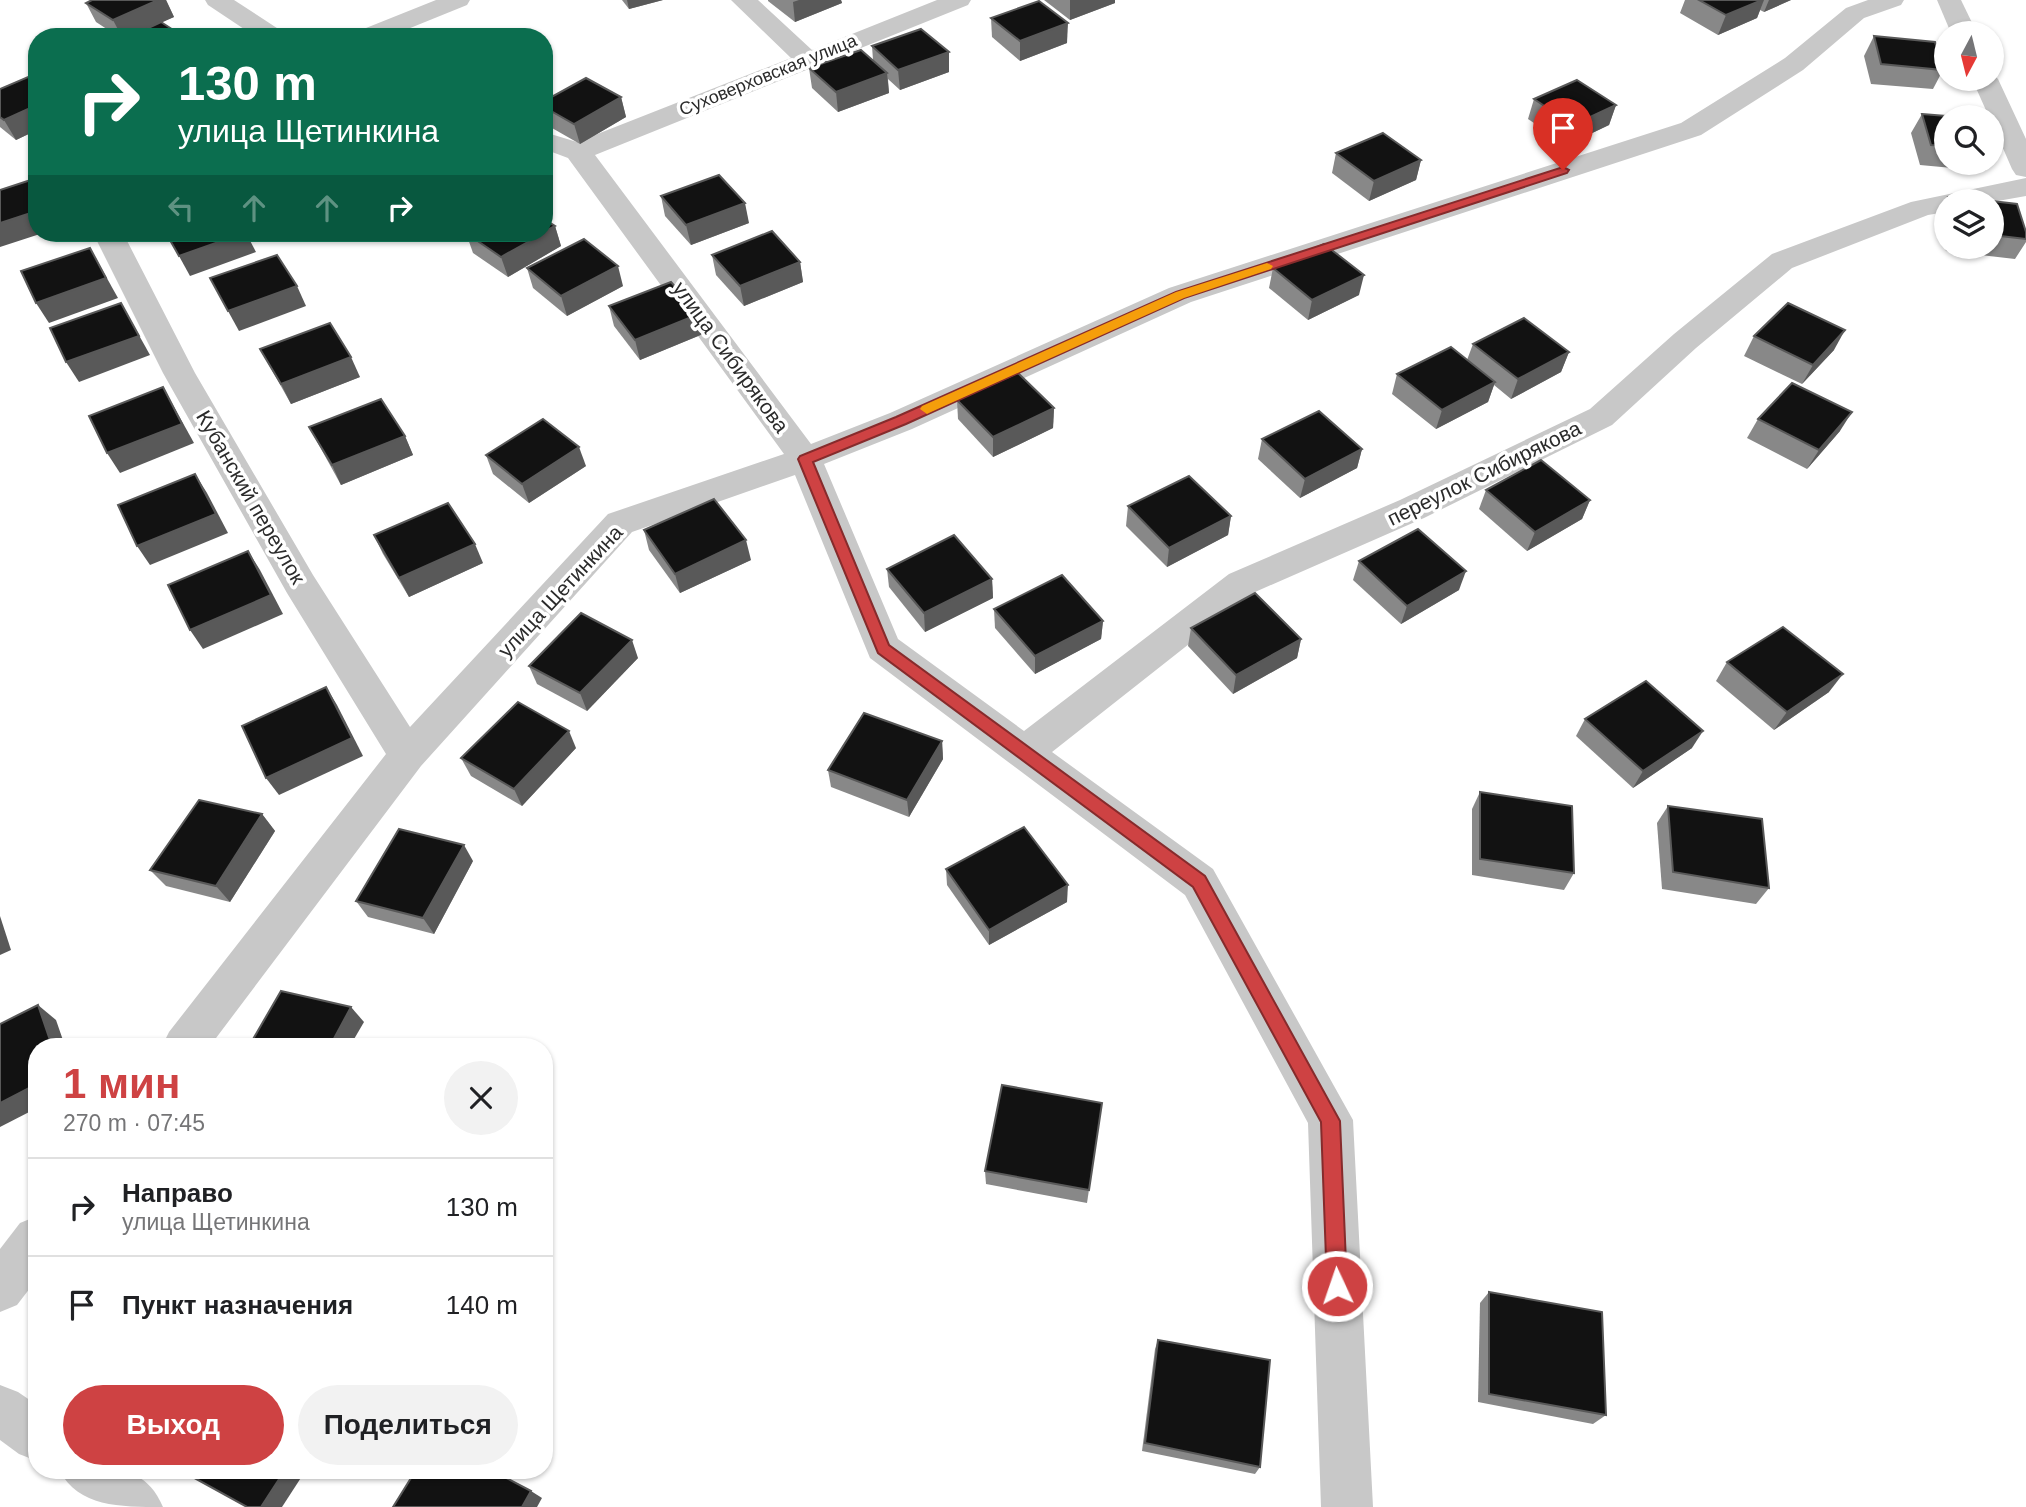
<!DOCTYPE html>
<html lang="ru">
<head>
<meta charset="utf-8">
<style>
	:root { --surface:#fff; --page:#f2f2f2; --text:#202124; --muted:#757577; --line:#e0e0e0; --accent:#ce4243 }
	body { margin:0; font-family:Helvetica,sans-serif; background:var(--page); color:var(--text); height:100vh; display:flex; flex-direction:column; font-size:26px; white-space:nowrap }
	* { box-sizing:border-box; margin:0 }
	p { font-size:23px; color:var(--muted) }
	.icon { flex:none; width:38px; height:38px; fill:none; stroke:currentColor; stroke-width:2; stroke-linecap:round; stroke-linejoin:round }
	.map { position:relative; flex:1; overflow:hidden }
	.drawer { position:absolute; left:28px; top:1038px; width:525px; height:441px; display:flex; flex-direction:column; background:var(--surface); border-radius:28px; box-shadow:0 2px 5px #0004 }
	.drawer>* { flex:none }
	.hud { position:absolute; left:28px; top:28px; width:525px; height:214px; border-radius:28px; box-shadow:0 2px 5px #0004; background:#0b6e4f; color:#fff; overflow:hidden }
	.needle { width:46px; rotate:187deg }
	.fabs { position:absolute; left:1934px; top:21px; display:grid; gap:14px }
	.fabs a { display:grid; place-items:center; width:70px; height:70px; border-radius:50%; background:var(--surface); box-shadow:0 2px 5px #0004; font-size:35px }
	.pin { position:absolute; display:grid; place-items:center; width:60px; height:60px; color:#fff; margin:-72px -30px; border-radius:50% 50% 50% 0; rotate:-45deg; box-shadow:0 0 7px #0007 }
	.pin .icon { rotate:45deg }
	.me { position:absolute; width:77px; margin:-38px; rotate:357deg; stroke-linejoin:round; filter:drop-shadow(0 0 5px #0008) }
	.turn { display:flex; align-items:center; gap:24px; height:147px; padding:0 35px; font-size:32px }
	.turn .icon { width:91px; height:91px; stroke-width:2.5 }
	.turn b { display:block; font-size:49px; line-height:60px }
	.lanes { display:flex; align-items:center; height:66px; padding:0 35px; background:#0003; justify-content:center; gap:35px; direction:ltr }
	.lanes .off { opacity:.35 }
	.round { display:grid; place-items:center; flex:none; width:74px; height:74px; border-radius:37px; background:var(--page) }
	.head { display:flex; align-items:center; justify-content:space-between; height:119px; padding:0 35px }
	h1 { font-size:42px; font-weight:600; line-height:52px; color:var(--accent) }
	.cta { display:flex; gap:14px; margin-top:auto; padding:14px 35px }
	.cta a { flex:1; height:80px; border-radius:42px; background:var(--accent); color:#fff; font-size:28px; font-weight:600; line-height:80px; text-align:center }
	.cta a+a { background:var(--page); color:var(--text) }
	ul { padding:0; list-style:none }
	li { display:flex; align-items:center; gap:21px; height:98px; padding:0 35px; border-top:2px solid var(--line) }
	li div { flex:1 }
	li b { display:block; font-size:26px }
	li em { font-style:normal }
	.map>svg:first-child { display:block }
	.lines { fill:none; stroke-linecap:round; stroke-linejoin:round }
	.minor { fill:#c8c8c8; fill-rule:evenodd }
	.wall { fill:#888; fill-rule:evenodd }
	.shaded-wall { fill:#595959 }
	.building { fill:#121212; stroke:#595959; stroke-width:2 }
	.route { fill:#ce4243; stroke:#862b2c; stroke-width:2 }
	.slow { fill:#f59e0b }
	.labels { text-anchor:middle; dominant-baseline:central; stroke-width:7; stroke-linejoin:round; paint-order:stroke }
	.far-street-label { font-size:18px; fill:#2b2b2b; stroke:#fff }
	.street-label { font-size:21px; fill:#2b2b2b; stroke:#fff }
</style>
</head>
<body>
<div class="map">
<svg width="2026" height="1507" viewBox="0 0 2026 1507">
	<rect width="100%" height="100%" fill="#fff"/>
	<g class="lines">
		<!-- minor -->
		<g class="minor">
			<path d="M205 0H234L283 32 287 37H256L208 5Z"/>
			<path d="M436 0H470L467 5 388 37H352L356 32Z"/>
			<path d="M731 0H758L812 50 937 0H971L968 5 595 155 811 444 890 413 1169 288 1681 123 1785 58 1846 8 1868 0H1904L1901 5 1864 18 1803 70 1701 135 1191 302 912 429 824 464 898 639 1024 731 1229 574 1400 500 1590 409 1674 334 1772 254 1911 202 2026 178V196L1992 202 1946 201V212L1928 215 1792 268 1696 348 1612 425 1424 518 1255 592 1052 752 1213 869 1353 1120 1373 1507H1321L1308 1123 1185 895 870 658 795 475 632 532 421 766 210 1046H162L169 1032 386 754 287 593 163 373 93 233H123L195 373 313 575 410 727 608 514 784 454 568 158 544 149V132L577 142 791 58Z"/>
			<path d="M1937 0H1961L1977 33H1951Z"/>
			<path d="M1992 73 1998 79 2026 139V177L2016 175 2012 169 1992 123V117H1989L1972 79H1992Z"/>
			<path d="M37 1216V1279L17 1305 0 1312V1249L20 1223Z"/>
			<path d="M0 1385 18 1392 37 1405V1461L19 1454 0 1440Z"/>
			<path d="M59 1470C103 1470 143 1459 163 1507 119 1507 79 1507 59 1470Z"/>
		</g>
	</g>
	<!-- wall -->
	<g class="wall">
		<path d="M92 0H166L174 17 161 22 184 37H119L96 22 86 3Z"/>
		<path d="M622 0H663L629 9Z"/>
		<path d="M768 0H841L842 3 795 22 768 1Z"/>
		<path d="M1044 0H1115V3L1070 20Z"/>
		<path d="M1685 0H1791L1764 12 1760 10 1757 18 1718 35 1680 13Z"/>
		<path d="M991 18 1067 43 1020 61 992 37Z"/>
		<path d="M1874 36 1943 70 1933 89 1871 84 1864 56Z"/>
		<path d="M872 46 949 72 900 90 888 79 889 93 838 112 812 88 809 68 873 60Z"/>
		<path d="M37 75V130L16 140 0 127V89Z"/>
		<path d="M621 97 626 117 580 144 545 124 544 101Z"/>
		<path d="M1534 99 1616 105 1609 125 1567 145 1528 119Z"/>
		<path d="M1922 114 1946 117V163H1990L1985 171 1920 165 1911 133Z"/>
		<path d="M1992 135 1997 152 1992 160Z"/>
		<path d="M1336 153 1421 160 1416 180 1369 201 1332 173Z"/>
		<path d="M661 196 749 223 691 245 665 216Z"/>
		<path d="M1948 197 2017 204 2026 232V242L2015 259 1946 251 1936 217ZM1946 201H1992V247H1946Z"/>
		<path d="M555 226 561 246 508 277 473 253 466 233Z"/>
		<path d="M712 255 800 262 803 282 744 306 716 275Z"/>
		<path d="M527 268 623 286 567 316 533 288Z"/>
		<path d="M1273 268 1359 295 1308 320 1269 288Z"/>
		<path d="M609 306 699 314 703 334 640 360 614 326Z"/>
		<path d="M1754 336 1834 350 1802 384 1744 356Z"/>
		<path d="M1473 344 1569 352 1561 372 1511 399 1494 385 1488 402 1436 429 1392 394 1397 374 1467 360Z"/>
		<path d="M260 349 360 377 291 404Z"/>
		<path d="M957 400 1054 408 1053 428 993 457 958 419Z"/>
		<path d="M1758 419 1840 431 1807 469 1747 438Z"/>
		<path d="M309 427 405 436 413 455 341 485Z"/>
		<path d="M1262 439 1362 449 1357 468 1300 498 1258 459Z"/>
		<path d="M486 455 586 466 529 503 493 474Z"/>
		<path d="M1486 490 1590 500 1582 519 1527 551 1479 509Z"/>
		<path d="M1128 506 1231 516 1228 535 1167 567 1126 526Z"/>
		<path d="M644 530 751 560 680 593 649 550Z"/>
		<path d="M374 535 483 563 409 597 383 554Z"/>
		<path d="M1359 561 1459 590 1401 624 1353 580Z"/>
		<path d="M887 569 992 579 993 598 925 632 889 587Z"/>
		<path d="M994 609 1103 621 1101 639 1035 674 995 628Z"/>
		<path d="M1191 628 1301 639 1297 658 1233 694 1188 646Z"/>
		<path d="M638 658 587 711 537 684 529 666Z"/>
		<path d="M1727 662 1829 692 1774 730 1716 681Z"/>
		<path d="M1585 719 1692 748 1633 788 1576 736Z"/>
		<path d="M942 741 943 759 909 817 831 787 828 770Z"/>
		<path d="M576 748 522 806 471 776 461 758Z"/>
		<path d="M1480 792 1574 873 1564 890 1472 875V809Z"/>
		<path d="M1668 806 1769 888 1756 904 1662 889 1657 823Z"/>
		<path d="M262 814 275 831 230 902 166 886 150 870Z"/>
		<path d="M473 861 434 934 368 917 356 901Z"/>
		<path d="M946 869 1067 902 989 945 947 885Z"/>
		<path d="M1102 1103 1087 1203 986 1184 985 1171Z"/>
		<path d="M1489 1292 1606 1415 1593 1424 1478 1402 1480 1303Z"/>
		<path d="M1158 1340 1260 1467 1255 1474 1142 1451 1155 1349Z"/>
	</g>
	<!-- shaded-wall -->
	<g class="shaded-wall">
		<path d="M158 0H166L174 17 130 37H122L113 20Z"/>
		<path d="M627 0H663L629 9Z"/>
		<path d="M799 0H841L842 3 795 22 793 2Z"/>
		<path d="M1070 0H1115V3L1070 20Z"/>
		<path d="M1762 0H1764L1757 18 1718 35 1726 15Z"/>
		<path d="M1769 0H1791L1764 12Z"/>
		<path d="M1068 23 1067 43 1020 61V41Z"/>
		<path d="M949 52V72L900 90 898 70Z"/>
		<path d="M887 73 889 93 838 112 836 92Z"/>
		<path d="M621 97 626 117 580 144 574 124Z"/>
		<path d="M37 105V130L16 140 4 120Z"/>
		<path d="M1616 105 1609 125 1567 145 1573 125Z"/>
		<path d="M1421 160 1416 180 1369 201 1374 181Z"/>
		<path d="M745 203 749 223 691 245 686 225Z"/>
		<path d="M37 211V233H43L0 247V223Z"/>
		<path d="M555 226 561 246 508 277 501 257Z"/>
		<path d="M244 233H246L256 252 190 276 179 256Z"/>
		<path d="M90 248 118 298 49 323 36 303Z"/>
		<path d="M800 262 803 282 744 306 740 286Z"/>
		<path d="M618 266 623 286 567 316 561 296Z"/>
		<path d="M1364 275 1359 295 1308 320 1312 300Z"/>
		<path d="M297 286 306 306 239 331 228 311Z"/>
		<path d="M121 303 150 355 79 382 66 362Z"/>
		<path d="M699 314 703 334 640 360 635 340Z"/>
		<path d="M1845 330 1834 350 1802 384 1813 365Z"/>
		<path d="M1569 352 1561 372 1511 399 1518 379Z"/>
		<path d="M351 357 360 377 291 404 281 384Z"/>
		<path d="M1495 382 1488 402 1436 429 1442 410Z"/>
		<path d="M163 387 194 443 120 473 107 453Z"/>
		<path d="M1054 408 1053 428 993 457V437Z"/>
		<path d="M1852 412 1840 431 1807 469 1819 450Z"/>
		<path d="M405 436 413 455 341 485 332 465Z"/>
		<path d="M579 447 586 466 529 503 522 484Z"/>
		<path d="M1362 449 1357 468 1300 498 1305 479Z"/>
		<path d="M195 474 207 493 228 533 150 565 137 546Z"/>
		<path d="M1590 500 1582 519 1527 551 1535 532Z"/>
		<path d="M1231 516 1228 535 1167 567 1169 548Z"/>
		<path d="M746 540 751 560 680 593 675 574Z"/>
		<path d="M475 544 483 563 409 597 399 578Z"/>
		<path d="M248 551 260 570 283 614 203 649 190 630Z"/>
		<path d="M1466 571 1459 590 1401 624 1407 606Z"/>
		<path d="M992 579 993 598 925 632 924 613Z"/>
		<path d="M1103 621 1101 639 1035 674V656Z"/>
		<path d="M1301 639 1297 658 1233 694 1236 675Z"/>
		<path d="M632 640 638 658 587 711 580 693Z"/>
		<path d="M1843 674 1829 692 1774 730 1787 712Z"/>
		<path d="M326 687 337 705 363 756 279 795 266 778Z"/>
		<path d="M569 731 576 748 522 806 514 789Z"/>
		<path d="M1703 731 1692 748 1633 788 1643 771Z"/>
		<path d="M942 741 943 759 909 817 907 800Z"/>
		<path d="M262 814 275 831 230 902 216 886Z"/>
		<path d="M464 845 473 861 434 934 423 918Z"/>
		<path d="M1068 885 1067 902 989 945V930Z"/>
		<path d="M0 916 11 950 0 955Z"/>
		<path d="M38 1005 56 1020 65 1046H52Z"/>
		<path d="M351 1007 364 1022 350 1046H330Z"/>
		<path d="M37 1084V1108L0 1127V1103Z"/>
		<path d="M285 1470H306L282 1507H261Z"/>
		<path d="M531 1491 542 1498 537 1507H522Z"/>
	</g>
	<!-- building -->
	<g class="building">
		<path d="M92 0H158L113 20 86 3Z"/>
		<path d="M1699 0H1762L1726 15Z"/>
		<path d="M1039 1 1068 23 1020 41 991 18Z"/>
		<path d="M161 22 184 37H129Z"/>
		<path d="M921 29 949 52 898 70 872 46Z"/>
		<path d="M1874 36 1935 42 1943 70 1881 64Z"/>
		<path d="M861 50 887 73 836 92 809 68Z"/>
		<path d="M35 74 37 75V105L4 120 0 117V89Z"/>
		<path d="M586 78 621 97 574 124 544 107V101Z"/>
		<path d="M1577 80 1616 105 1573 125 1534 99Z"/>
		<path d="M1922 114 1959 117H1946V146L1931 145Z"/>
		<path d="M1383 133 1421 160 1374 181 1336 153Z"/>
		<path d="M1992 135 1997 152 1992 151Z"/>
		<path d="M719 175 745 203 686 225 661 196Z"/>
		<path d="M37 178V211L0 223V190Z"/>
		<path d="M1948 197 1992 201H1949Z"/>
		<path d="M1992 201 2017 204 2026 232V239L1992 235Z"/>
		<path d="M544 219 555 226 544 232Z"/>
		<path d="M772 231 800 262 740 286 712 255Z"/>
		<path d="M166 233H244L179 256Z"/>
		<path d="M466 233H544L501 257Z"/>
		<path d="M584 239 618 266 561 296 527 268Z"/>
		<path d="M1324 244 1364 275 1312 300 1273 268Z"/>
		<path d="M90 248 106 278 36 303 21 271Z"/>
		<path d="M277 255 297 286 228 311 210 278Z"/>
		<path d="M671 282 699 314 635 340 609 306Z"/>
		<path d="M121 303 139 336 66 362 50 328Z"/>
		<path d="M1788 303 1845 330 1813 365 1754 336Z"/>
		<path d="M1524 318 1569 352 1518 379 1473 344Z"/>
		<path d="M330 323 351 357 281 384 260 349Z"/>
		<path d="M1451 347 1495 382 1442 410 1397 374Z"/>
		<path d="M1018 373 1054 408 993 437 957 400Z"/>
		<path d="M1792 383 1852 412 1819 450 1758 419Z"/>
		<path d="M163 387 182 424 107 453 89 416Z"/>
		<path d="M381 399 405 436 332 465 309 427Z"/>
		<path d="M1319 411 1362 449 1305 479 1262 439Z"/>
		<path d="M543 419 579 447 522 484 486 455Z"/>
		<path d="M1541 460 1590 500 1535 532 1486 490Z"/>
		<path d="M195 474 216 514 137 546 118 505Z"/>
		<path d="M1189 476 1231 516 1169 548 1128 506Z"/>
		<path d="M714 499 746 540 675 574 644 530Z"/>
		<path d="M448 503 475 544 399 578 374 535Z"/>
		<path d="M1418 529 1466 571 1407 606 1359 561Z"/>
		<path d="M954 535 992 579 924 613 887 569Z"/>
		<path d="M248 551 271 595 190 630 168 585Z"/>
		<path d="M1062 575 1103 621 1035 656 994 609Z"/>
		<path d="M1255 593 1301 639 1236 675 1191 628Z"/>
		<path d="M581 613 632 640 580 693 529 666Z"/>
		<path d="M1783 627 1843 674 1787 712 1727 662Z"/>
		<path d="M1646 681 1703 731 1643 771 1585 719Z"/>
		<path d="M326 687 352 738 266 778 242 726Z"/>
		<path d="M518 702 569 731 514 789 461 758Z"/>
		<path d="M864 713 942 741 907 800 828 770Z"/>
		<path d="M1480 792 1572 806 1574 873 1480 859Z"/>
		<path d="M199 800 262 814 216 886 150 870Z"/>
		<path d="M1668 806 1762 819 1769 888 1673 872Z"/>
		<path d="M1024 827 1068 885 989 930 946 869Z"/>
		<path d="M399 829 464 845 423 918 356 901Z"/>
		<path d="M281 991 351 1007 330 1046H249Z"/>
		<path d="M38 1005 52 1046H37V1084L0 1103V1024Z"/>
		<path d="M1002 1085 1102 1103 1089 1190 985 1171Z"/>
		<path d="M1489 1292 1602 1312 1606 1415 1489 1394Z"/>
		<path d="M1158 1340 1270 1360 1260 1467 1145 1443Z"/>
		<path d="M180 1470H285L261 1507H247Z"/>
		<path d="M416 1470H491L531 1491 522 1507H393Z"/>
	</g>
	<!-- route -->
	<path class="route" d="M1563 167 1569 170 1567 173 1184 298 906 424 813 462 889 645 1205 876 1340 1121 1347 1286 1344 1293 1337 1296 1330 1293 1327 1286 1321 1122 1193 887 878 653 798 459 800 456 896 417 1176 292Z"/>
	<!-- slow -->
	<path class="slow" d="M1267 263 1273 266 1271 269 1184 298 931 412 927 414 920 409 922 406 1176 292Z"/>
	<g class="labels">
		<!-- far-street labels -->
		<g class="far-street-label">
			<text transform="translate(768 75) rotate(-22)">Суховерховская улица</text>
		</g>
		<!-- street labels -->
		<g class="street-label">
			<text transform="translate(731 357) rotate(54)">улица Сибирякова</text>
			<text transform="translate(1484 473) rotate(-26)">переулок Сибирякова</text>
			<text transform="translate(251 497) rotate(60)">Кубанский переулок</text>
			<text transform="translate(560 591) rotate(-47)">улица Щетинкина</text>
		</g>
	</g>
</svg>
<div class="fabs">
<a><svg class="needle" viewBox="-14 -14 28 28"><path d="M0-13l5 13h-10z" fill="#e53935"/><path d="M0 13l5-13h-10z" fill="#757577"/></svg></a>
<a><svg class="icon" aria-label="search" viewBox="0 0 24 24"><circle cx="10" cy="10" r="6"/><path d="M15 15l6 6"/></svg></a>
<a><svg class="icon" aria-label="layers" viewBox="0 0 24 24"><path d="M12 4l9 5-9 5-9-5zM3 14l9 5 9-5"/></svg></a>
</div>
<div class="pin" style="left:1563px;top:170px;background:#d93025"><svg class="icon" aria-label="arrive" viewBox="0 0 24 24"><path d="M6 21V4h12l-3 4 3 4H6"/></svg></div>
<svg class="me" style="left:1337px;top:1286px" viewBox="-20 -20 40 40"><circle r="17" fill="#ce4243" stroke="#fff" stroke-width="3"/><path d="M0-11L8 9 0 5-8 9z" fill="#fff"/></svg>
<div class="hud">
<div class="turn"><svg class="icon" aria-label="right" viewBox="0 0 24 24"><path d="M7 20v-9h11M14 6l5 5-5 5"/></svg><div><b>130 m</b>улица Щетинкина</div></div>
<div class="lanes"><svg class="icon off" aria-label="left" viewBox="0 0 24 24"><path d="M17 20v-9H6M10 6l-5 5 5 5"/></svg><svg class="icon off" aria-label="ahead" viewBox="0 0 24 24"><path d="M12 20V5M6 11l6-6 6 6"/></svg><svg class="icon off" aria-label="ahead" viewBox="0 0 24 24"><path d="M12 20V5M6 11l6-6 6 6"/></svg><svg class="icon" aria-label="right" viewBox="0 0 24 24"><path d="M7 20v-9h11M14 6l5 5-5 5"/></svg></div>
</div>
<section class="drawer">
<div class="head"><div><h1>1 мин</h1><p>270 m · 07:45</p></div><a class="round"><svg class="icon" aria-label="close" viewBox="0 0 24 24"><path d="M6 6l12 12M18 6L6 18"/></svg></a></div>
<ul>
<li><svg class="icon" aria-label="right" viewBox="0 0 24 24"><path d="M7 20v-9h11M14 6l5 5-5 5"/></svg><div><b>Направо</b><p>улица Щетинкина</p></div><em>130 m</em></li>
<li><svg class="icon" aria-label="arrive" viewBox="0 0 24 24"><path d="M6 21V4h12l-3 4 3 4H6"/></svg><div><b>Пункт назначения</b></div><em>140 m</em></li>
</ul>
<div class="cta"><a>Выход</a><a>Поделиться</a></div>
</section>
</div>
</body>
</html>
